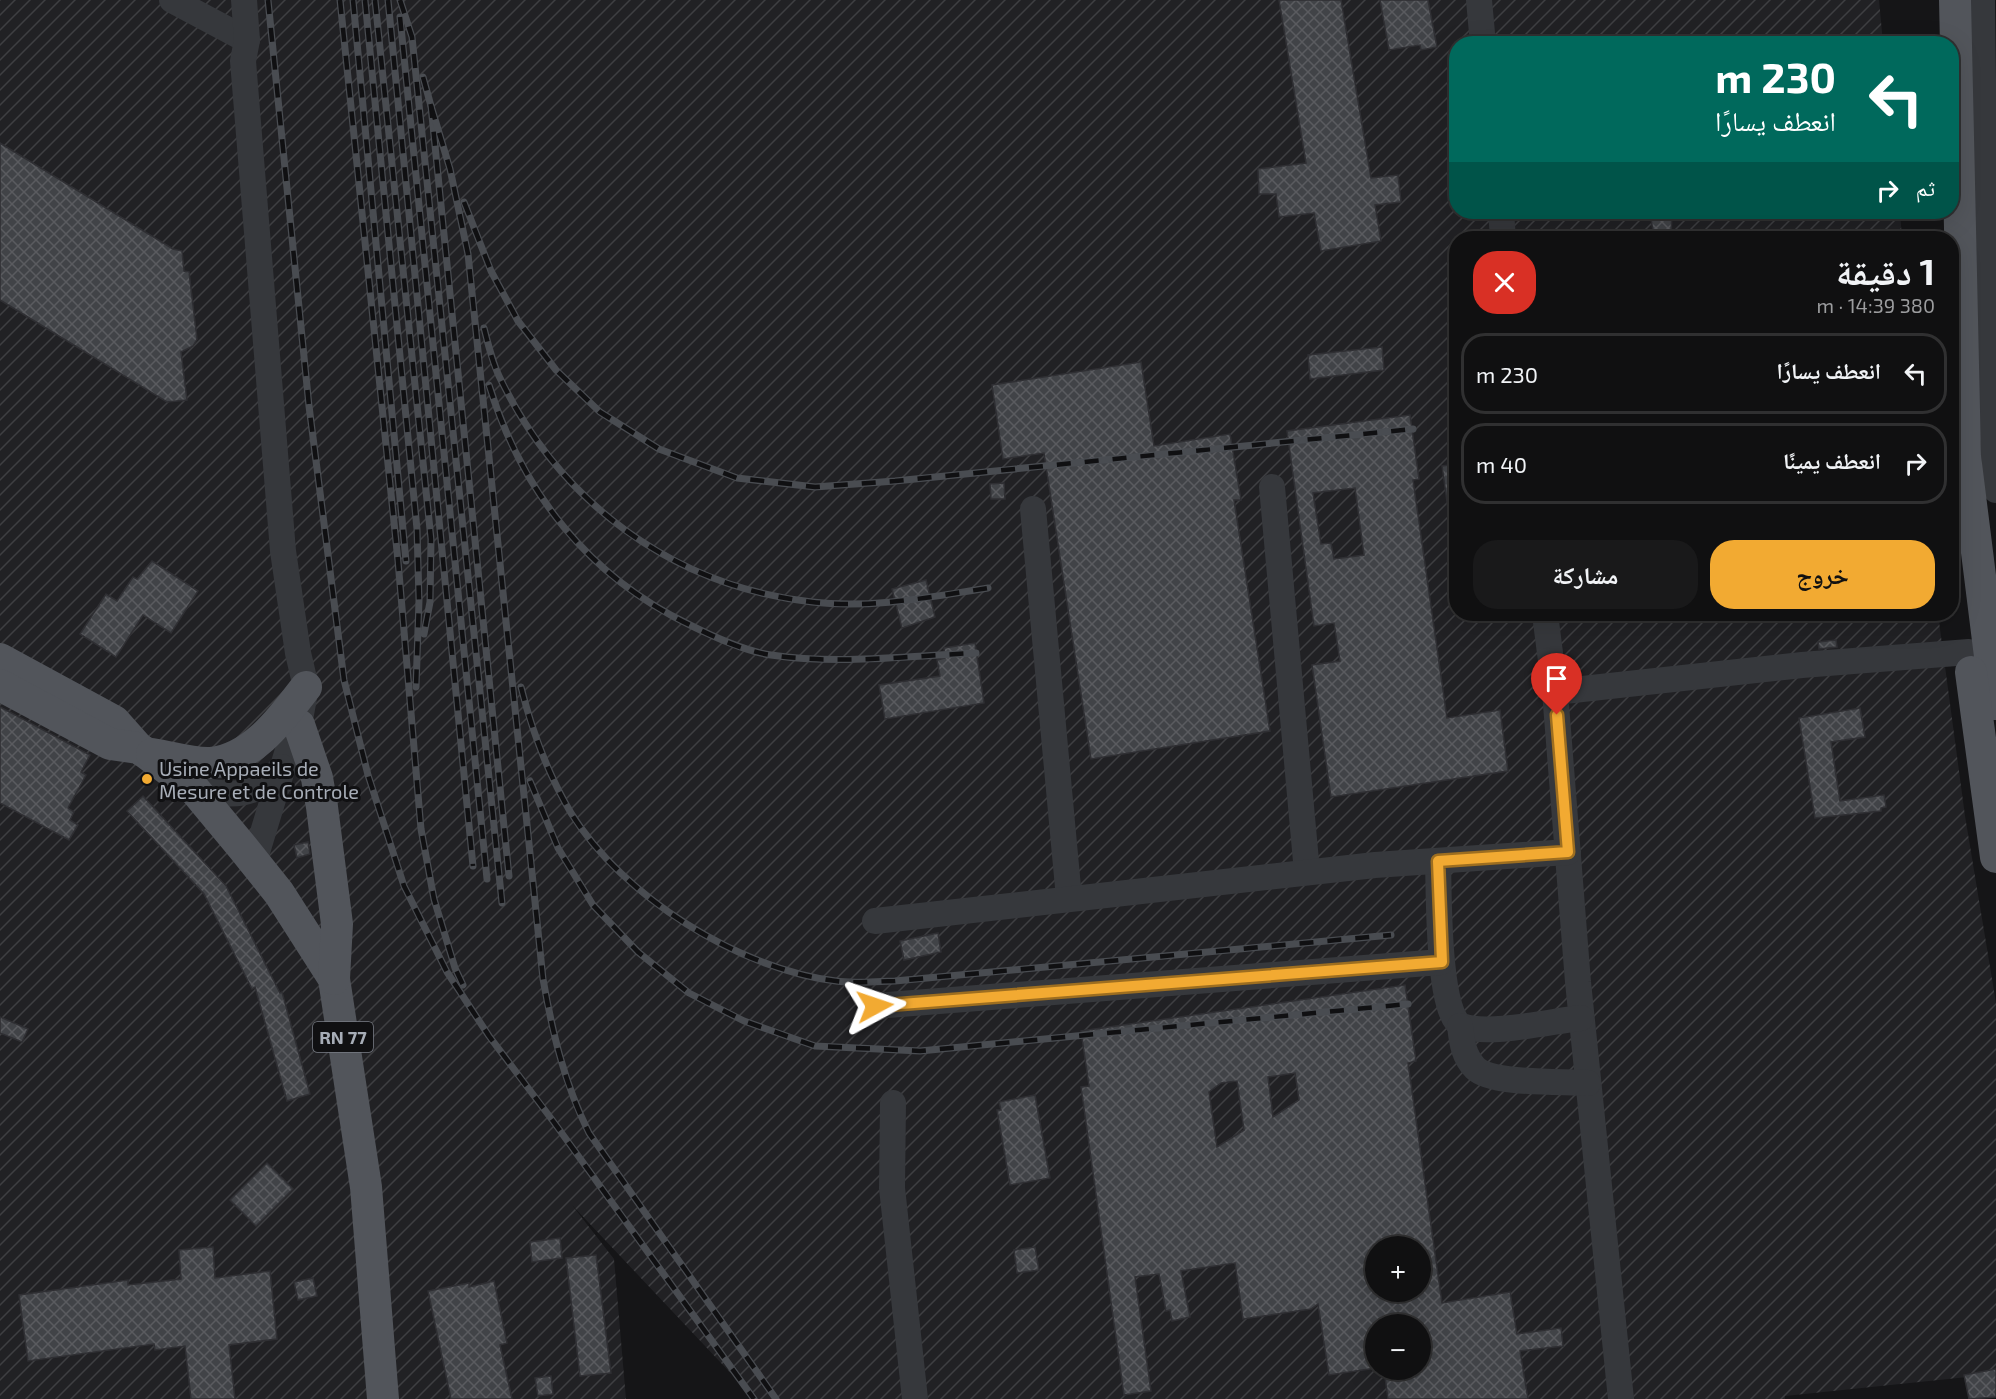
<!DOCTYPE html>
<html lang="ar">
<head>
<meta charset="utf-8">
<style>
	:root { --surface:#101011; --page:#19191a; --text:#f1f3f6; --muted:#9c9d9f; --line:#303031; --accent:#f2aa32 }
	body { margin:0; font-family:"Exo 2","Noto Naskh Arabic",sans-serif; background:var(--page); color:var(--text); direction:rtl; height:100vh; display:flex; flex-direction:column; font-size:22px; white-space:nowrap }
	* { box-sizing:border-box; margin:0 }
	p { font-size:20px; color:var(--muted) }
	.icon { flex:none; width:33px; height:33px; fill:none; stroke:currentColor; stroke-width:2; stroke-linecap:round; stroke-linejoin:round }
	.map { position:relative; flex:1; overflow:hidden; direction:ltr }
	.side { position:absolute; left:1449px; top:231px; width:510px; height:390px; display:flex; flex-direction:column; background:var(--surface); border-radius:24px; box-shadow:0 6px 24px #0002,0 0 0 2px var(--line); direction:rtl }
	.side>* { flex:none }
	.hud { position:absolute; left:1449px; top:36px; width:510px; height:183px; border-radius:24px; box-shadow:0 6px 24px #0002,0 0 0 2px var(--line); direction:rtl; background:#00695c; color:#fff; overflow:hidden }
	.tools { position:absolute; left:1365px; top:1236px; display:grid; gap:12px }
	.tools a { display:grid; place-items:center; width:66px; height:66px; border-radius:50%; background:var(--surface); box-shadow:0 6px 24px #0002,0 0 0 2px var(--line); font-size:30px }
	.pin { position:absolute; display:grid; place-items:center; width:51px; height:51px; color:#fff; margin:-62px -26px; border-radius:50% 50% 50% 0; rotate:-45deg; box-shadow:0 0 6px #0007 }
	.pin .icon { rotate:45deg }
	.me { position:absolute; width:66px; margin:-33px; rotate:85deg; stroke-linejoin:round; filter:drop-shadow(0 0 4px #0008) }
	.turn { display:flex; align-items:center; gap:21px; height:126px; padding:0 24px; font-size:27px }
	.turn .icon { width:78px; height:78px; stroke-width:2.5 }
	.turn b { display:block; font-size:42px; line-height:51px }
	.then { display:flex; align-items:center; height:57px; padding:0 24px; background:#0003; gap:12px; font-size:22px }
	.round { display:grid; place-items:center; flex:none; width:63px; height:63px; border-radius:24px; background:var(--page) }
	.head { display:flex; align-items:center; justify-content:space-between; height:102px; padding:0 24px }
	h1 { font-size:36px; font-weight:700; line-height:45px }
	.action { display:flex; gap:12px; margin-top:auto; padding:12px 24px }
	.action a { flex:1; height:69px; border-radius:24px; background:var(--accent); color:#111; font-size:24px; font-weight:700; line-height:69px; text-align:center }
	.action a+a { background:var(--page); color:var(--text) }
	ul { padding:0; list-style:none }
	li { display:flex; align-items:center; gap:18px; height:81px; margin:0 12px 9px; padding:0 12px; border:3px solid var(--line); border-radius:24px }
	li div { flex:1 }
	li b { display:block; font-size:22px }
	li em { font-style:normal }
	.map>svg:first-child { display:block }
	.industrial { fill:url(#industrial-furrows); fill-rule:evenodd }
	.building { fill:url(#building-cross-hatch); stroke:#2f2f33; stroke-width:1.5; fill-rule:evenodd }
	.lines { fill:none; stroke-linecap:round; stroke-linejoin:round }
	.minor { stroke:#36383c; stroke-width:26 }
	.major { stroke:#52555b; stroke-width:32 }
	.rail-casing { stroke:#494c51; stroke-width:7 }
	.rail { stroke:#101012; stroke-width:4.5; stroke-dasharray:14; stroke-linecap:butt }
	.route-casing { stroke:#9d6e20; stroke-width:15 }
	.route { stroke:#f2aa32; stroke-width:10 }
	.poi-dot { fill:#f2aa32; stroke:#101012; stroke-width:2 }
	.labels { text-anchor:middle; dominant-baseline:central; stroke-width:6; stroke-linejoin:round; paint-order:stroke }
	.shield { fill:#101012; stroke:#7a7e86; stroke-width:1.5 }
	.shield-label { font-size:18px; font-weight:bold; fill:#a7adb7 }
	.poi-label { font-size:20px; fill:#a7adb7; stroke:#101012; text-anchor:start }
</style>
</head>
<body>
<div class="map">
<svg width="1996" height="1399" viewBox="0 0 1996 1399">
	<defs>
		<pattern id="industrial-furrows" width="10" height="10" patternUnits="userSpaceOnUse" patternTransform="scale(1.5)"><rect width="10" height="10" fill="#212124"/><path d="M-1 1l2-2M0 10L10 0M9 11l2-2" fill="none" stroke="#3e3f42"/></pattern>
		<pattern id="building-cross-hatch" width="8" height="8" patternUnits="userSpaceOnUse" patternTransform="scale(1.5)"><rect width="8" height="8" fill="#414347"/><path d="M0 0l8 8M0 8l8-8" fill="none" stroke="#5a5b5f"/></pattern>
	</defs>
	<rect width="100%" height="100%" fill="#151517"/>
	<!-- industrial -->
	<path class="industrial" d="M0 0H1879L1883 43 1456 44V212H1900L1902 238H1456V614H1938L1965 816 1996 1003V1374L1785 1396V1399H755L572 1205 614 1259 626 1399H0ZM1376 1246H1420V1292H1376ZM1376 1324H1420V1370H1376Z"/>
	<!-- building -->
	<g class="building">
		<path d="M1279 0H1341L1371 178 1398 175 1401 202 1375 205 1381 241 1321 251 1314 213 1279 217 1276 194H1259L1258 169 1306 163Z"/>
		<path d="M1380 0H1428L1437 47 1421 50 1420 45 1389 50Z"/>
		<path d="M0 143 173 249 182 251 184 271 189 272 197 339 193 346 181 352 187 400 167 402 0 300Z"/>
		<path d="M1650 212H1672L1671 238H1654Z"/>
		<path d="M1382 347 1384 370 1310 379 1308 355Z"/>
		<path d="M1141 362 1154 446 1230 434 1241 500H1234L1270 731 1091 759 1044 453 1003 459 992 385Z"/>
		<path d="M1410 415 1419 479 1413 480 1447 718 1500 710 1508 771 1331 797 1312 665 1340 661 1334 623 1314 626 1287 431ZM1355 488 1364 555 1334 559 1331 543 1321 544 1313 493Z"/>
		<path d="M1456 464V508L1448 509 1442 466Z"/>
		<path d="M1004 483 1005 499H991L990 484Z"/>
		<path d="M152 561 198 591 171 633 143 615 116 657 80 634 106 594 117 601 133 577 137 579Z"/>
		<path d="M926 580 935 617 902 628 892 589Z"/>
		<path d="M1836 640 1837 647 1819 649 1818 642Z"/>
		<path d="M975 643 984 703 885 719 879 685 940 676 937 660 945 658 944 648Z"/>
		<path d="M0 707 90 755 81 772 86 775 68 808 74 812 70 820 78 825 69 840 0 803Z"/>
		<path d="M1860 708 1865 737 1831 742 1840 801 1884 795 1886 807 1881 808V811L1815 818 1799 718Z"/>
		<path d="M143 796 226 886 280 993 282 992 310 1094 287 1101 255 987 252 989 204 894 127 811Z"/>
		<path d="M308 842 310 854 297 858 294 845Z"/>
		<path d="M938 933 941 952 904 960 900 941Z"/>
		<path d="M1405 985 1416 1061 1408 1063 1442 1303 1510 1292 1517 1334 1561 1328 1563 1346 1520 1351 1528 1399H1388L1384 1370H1420V1324H1376V1368L1329 1375 1318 1304 1311 1309 1243 1319 1235 1263 1181 1271 1190 1317 1172 1321 1170 1310 1166 1311 1159 1274 1135 1277 1151 1391 1124 1395 1081 1087 1089 1086 1081 1031ZM1295 1073 1299 1100 1273 1117 1268 1077ZM1237 1081 1244 1130 1217 1147 1209 1092 1221 1083ZM1376 1246H1420V1292H1376Z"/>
		<path d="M0 1017 28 1029 22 1042 0 1033Z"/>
		<path d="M1035 1095 1050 1178 1010 1185 997 1110H1001L999 1102Z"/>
		<path d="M267 1163 293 1189 256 1226 230 1200Z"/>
		<path d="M560 1238 562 1258 532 1262 530 1242Z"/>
		<path d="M213 1247 215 1278 270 1271 277 1339 229 1345 235 1399H191L185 1346 155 1350 154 1344 28 1361 19 1295 128 1280V1285L181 1279 179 1250Z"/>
		<path d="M1035 1247 1039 1270 1017 1273 1014 1250Z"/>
		<path d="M596 1255 611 1373 580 1376 566 1258Z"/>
		<path d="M313 1278 317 1296 298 1300 294 1282Z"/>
		<path d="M494 1281 507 1343 500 1345 512 1399H451L428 1291 469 1283V1287Z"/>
		<path d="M1996 1369V1397L1969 1399 1964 1375Z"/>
		<path d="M551 1376 553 1394 538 1396 535 1378Z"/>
	</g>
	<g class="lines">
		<!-- minor -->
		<g class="minor">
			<path d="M172 0 247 40"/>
			<path d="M244 0 247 40 243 61 283 551 298 653 306 687 299 725 288 750 254 862"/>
			<path d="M1479 0 1483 44"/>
			<path d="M1982 0 1986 316 1996 490"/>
			<path d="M1501 212 1503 238"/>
			<path d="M1272 487 1307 872"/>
			<path d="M1033 509 1069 898"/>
			<path d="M1545 614 1555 692 1578 982 1621 1399"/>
			<path d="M1555 692 1802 665 1969 652"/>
			<path d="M194 789C231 796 256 799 282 767"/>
			<path d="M1438 861C1439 888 1437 1016 1462 1026 1488 1036 1552 1021 1581 1018"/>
			<path d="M875 921 1375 865 1568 852"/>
			<path d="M875 1006 1441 962"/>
			<path d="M1460 1026C1462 1042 1463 1055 1475 1068 1492 1085 1563 1081 1588 1083"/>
			<path d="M893 1103 892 1188 915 1399"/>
		</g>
		<!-- major -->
		<g class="major">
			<path d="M1955 0 1965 456 1996 704"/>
			<path d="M0 659 114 721 138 748"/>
			<path d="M1971 672 1996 857"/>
			<path d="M0 685 110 744 138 748 146 753 194 789 243 848 279 893 334 979 366 1187 383 1399"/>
			<path d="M299 725 317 778 322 807 337 924 334 979"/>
			<path d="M152 754C172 757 191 764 211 763 253 759 282 718 306 687"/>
		</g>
		<defs>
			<g id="rail">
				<path d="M268 0 309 406 344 680 368 775 404 886 447 972 489 1036 553 1121 754 1399"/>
				<path d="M340 0 398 561 421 829 434 899 455 968 463 985"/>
				<path d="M353 0 406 561"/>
				<path d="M365 0 417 529 419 600 416 687"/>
				<path d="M375 0 431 539 430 602 424 634"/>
				<path d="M388 0 473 866"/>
				<path d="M400 0 412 37 502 903"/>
				<path d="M400 17 487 879"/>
				<path d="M423 77 431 106 509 876"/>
				<path d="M431 106 450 169 468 254 543 979C553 1035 564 1082 589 1133L776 1399"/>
				<path d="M464 202 491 271 518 321 556 370 600 412 659 449 737 478 815 487 895 481 1413 429"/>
				<path d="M484 328C488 344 492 361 499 376 559 502 672 586 812 602 871 609 930 597 988 588"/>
				<path d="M489 385C522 492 588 576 690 625 714 637 744 651 771 655 838 665 908 656 976 653"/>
				<path d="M521 687C532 731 548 774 571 813 623 897 739 969 836 981 855 984 876 981 895 981L1391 935"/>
				<path d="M530 781 558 848 593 905 638 952 689 993 744 1021 815 1046 920 1051 1408 1004"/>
			</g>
		</defs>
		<!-- rail casing -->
		<use href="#rail" class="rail-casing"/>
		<!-- rail -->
		<use href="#rail" class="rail"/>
	</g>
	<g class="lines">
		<defs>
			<path id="route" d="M875 1006 1442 962 1438 861 1568 852 1557 715"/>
		</defs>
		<!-- route casing -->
		<use href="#route" class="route-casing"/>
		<!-- route -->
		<use href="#route" class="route"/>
	</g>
	<!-- markers -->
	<circle class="poi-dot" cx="147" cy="779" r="6"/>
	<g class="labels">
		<!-- shield labels -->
		<rect class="shield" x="313" y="1022" width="60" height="30" rx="4.5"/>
		<g class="shield-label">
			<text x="343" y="1037">RN 77</text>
		</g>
		<!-- poi labels -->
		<g class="poi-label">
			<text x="159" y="768">Usine Appaeils de<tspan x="159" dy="23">Mesure et de Controle</tspan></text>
		</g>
	</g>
</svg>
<div class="tools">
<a>+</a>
<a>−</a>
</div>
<div class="pin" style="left:1557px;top:715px;background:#d93025"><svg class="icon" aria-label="arrive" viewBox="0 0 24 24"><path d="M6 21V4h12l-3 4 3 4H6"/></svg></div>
<svg class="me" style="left:875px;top:1006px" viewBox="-20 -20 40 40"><path d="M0-17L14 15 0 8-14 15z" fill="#f2aa32" stroke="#fff" stroke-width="4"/></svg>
<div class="hud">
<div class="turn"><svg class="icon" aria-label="left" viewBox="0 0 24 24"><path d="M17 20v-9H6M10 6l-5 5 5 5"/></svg><div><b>230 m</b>انعطف يسارًا</div></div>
<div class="then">ثم<svg class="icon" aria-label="right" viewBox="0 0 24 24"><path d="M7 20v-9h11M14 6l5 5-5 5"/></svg></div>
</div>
<section class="side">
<div class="head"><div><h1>1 دقيقة</h1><p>380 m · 14:39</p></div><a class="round" style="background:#d93025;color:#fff"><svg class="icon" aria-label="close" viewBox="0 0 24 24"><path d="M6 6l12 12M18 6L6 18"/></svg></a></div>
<ul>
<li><svg class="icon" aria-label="left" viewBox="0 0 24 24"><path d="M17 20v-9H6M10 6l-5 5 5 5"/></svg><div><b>انعطف يسارًا</b></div><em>230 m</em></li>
<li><svg class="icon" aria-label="right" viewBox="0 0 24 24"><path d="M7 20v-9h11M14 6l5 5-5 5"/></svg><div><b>انعطف يمينًا</b></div><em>40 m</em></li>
</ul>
<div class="action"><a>خروج</a><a>مشاركة</a></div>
</section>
</div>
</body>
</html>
